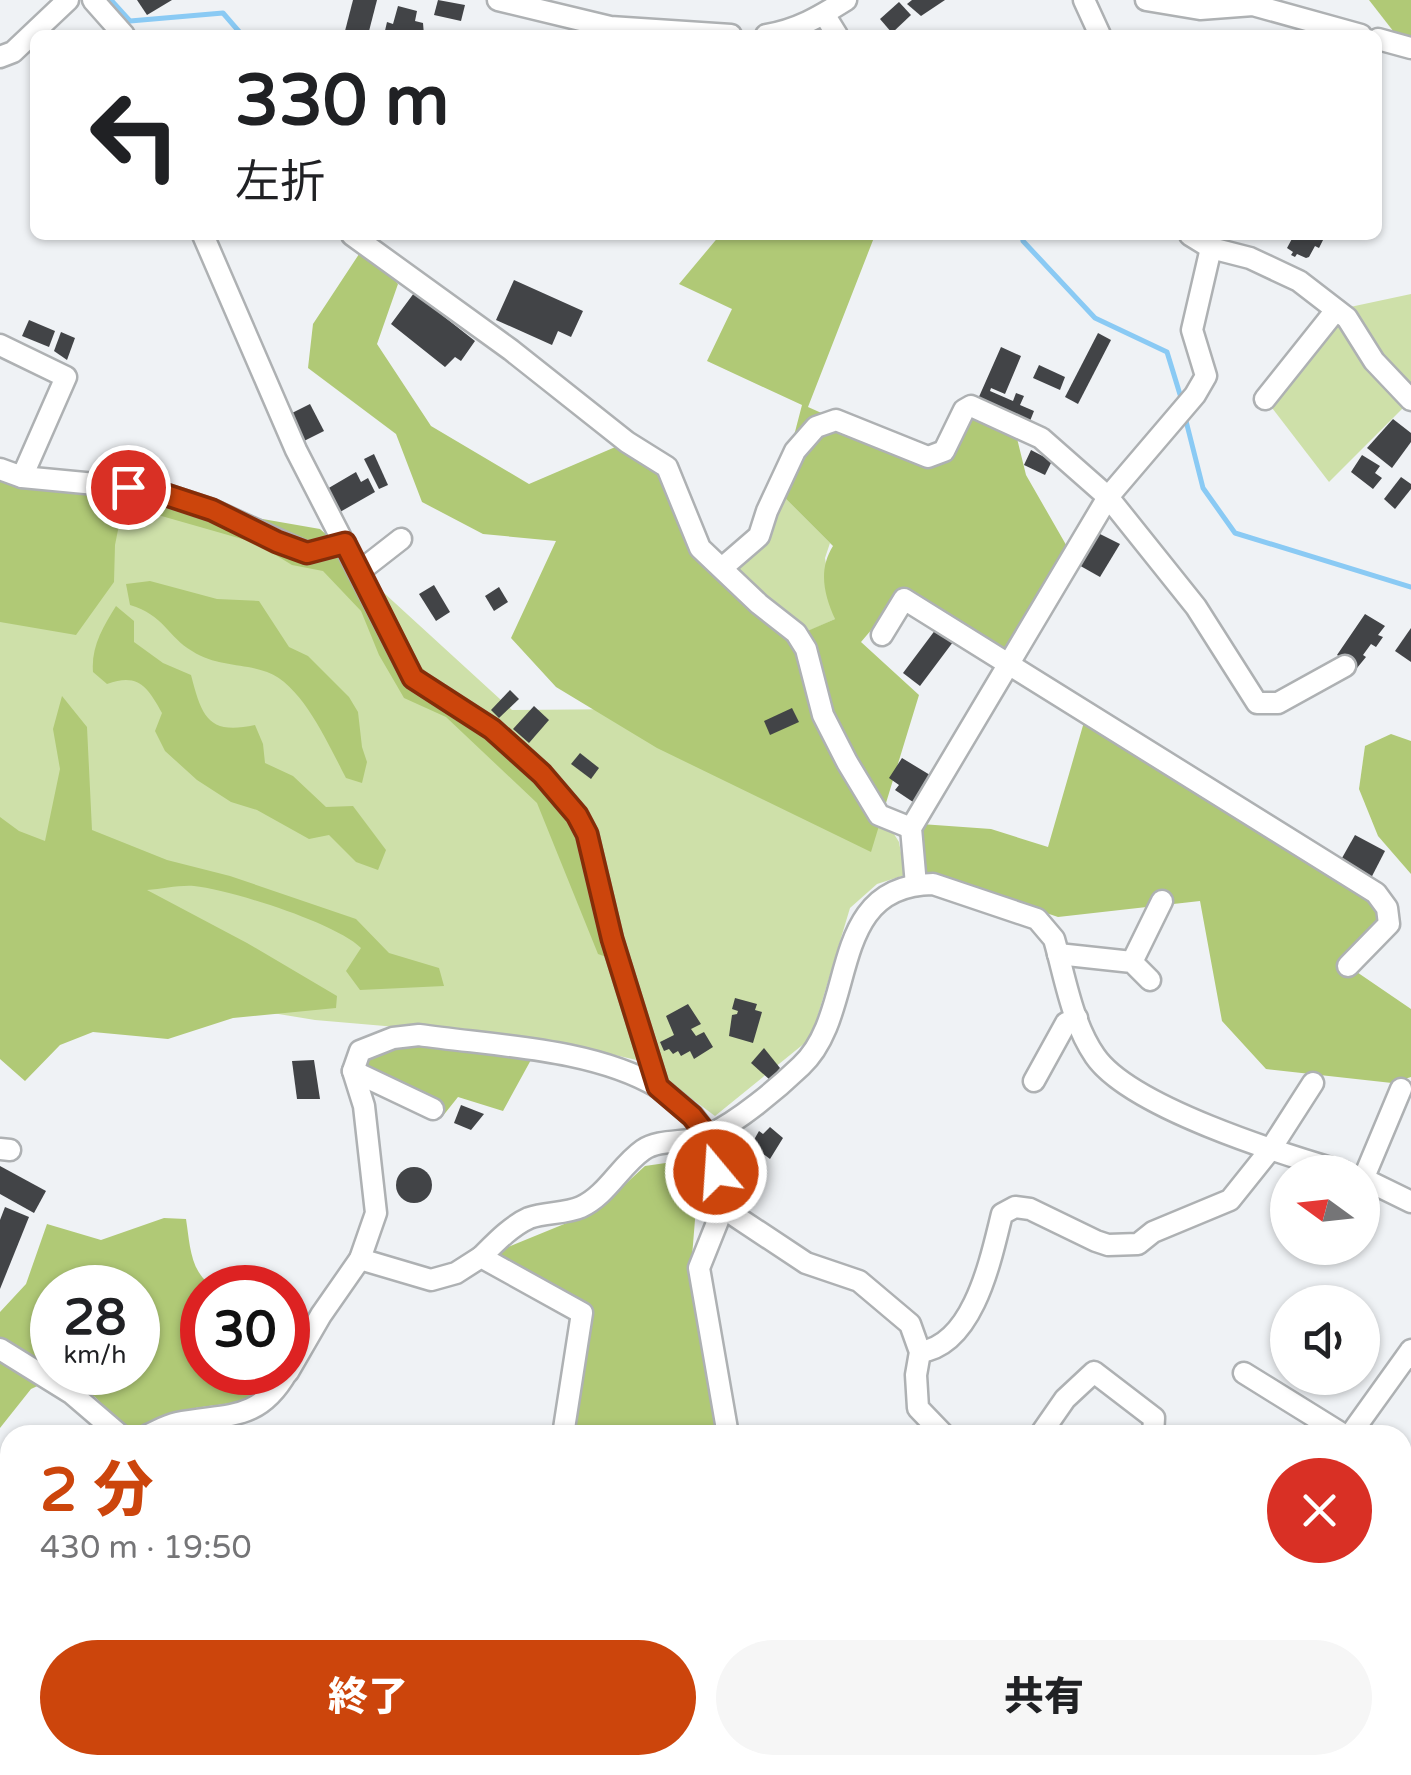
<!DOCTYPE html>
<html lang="ja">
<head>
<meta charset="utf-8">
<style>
	:root { --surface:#fff; --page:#f6f6f6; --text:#202124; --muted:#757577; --accent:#cc450c }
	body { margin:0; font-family:"Varela Round","Noto Sans JP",sans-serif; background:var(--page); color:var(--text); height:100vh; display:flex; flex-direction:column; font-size:38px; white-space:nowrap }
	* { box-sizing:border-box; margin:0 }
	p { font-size:32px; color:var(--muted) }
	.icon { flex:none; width:55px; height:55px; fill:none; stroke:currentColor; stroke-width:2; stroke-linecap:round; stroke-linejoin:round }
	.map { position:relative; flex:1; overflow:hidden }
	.drawer { position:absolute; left:0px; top:1425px; width:1412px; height:350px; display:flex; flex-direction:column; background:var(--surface); border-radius:30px 30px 0 0; box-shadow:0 2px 8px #0004 }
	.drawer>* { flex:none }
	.guide { position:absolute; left:30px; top:30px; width:1352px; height:210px; border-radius:15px; box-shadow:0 2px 8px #0004; background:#fff; color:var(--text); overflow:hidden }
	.needle { width:65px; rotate:285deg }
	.tools { position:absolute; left:1270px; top:1155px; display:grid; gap:20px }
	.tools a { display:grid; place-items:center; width:110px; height:110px; border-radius:50%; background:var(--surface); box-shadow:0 2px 8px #0004; font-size:50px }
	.speed { position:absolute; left:30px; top:1265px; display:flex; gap:20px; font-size:50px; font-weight:700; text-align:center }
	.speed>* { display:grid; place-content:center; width:130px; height:130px; border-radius:50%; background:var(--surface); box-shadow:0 2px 8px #0004; line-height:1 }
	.speed small { font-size:25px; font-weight:400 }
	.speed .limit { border:15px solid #d22; background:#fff; color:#111 }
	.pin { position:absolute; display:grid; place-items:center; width:85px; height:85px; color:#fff; margin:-42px; border:5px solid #fff; border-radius:50%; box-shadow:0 2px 10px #0007 }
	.me { position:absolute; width:110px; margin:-55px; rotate:342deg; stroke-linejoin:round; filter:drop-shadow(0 0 8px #0008) }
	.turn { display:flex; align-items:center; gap:35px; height:210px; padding:0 40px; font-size:45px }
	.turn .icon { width:130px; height:130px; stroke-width:2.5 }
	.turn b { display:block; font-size:70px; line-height:85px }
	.round { display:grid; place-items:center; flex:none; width:105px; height:105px; border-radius:52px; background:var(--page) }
	.overview { display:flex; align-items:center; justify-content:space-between; height:170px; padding:0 40px }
	h1 { font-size:60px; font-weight:800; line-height:75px; color:var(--accent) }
	.cta { display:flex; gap:20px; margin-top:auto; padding:20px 40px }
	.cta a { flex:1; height:115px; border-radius:60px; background:var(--accent); color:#fff; font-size:40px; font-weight:800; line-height:115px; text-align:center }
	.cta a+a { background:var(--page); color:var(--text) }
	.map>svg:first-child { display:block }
	.green { fill:#cee0a9 }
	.forest { fill:#b0c976; fill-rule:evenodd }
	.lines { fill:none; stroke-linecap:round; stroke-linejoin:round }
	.stream { stroke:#8acaf4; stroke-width:5 }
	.building { fill:#424447 }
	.minor-casing { stroke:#aeb1b3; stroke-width:25 }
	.minor { stroke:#fff; stroke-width:20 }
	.route-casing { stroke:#852d08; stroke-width:25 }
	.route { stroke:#cc450c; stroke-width:18 }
</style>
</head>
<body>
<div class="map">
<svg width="1411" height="1775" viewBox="0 0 1411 1775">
	<rect width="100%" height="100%" fill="#eff2f5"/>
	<!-- green -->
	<g class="green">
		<path d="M1411 294V400L1329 482 1269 404 1336 310Z"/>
		<path d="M102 461 228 518 360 571 512 710 634 709 854 770 899 842 905 875 877 884 850 908 811 1038 715 1116 641 1061 549 1040 315 1020 48 976 0 939V566L67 546Z"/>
		<path d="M776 489 830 543 825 558 835 619 798 636 744 580 735 562Z"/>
		<path d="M682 1765H794L798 1775H684Z"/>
	</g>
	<!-- forest -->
	<g class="forest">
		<path d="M1369 0H1411V54Z"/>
		<path d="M720 235H875L808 407 936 464 974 401 1013 422 1026 475 1069 550 1003 652 900 596 861 642 919 695 871 852 657 748 556 687 511 638 556 541 483 534 422 502 396 434 308 368 313 324 365 245 398 284 377 344 431 426 529 484 627 442 667 467 705 538 796 636 835 619C824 595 818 570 833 546L776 489 784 474 802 405 707 361 732 309 679 284Z"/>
		<path d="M0 478 76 494 148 489 212 510 320 529 344 550 413 660 542 774 580 840 612 959 598 954 537 803 446 717 404 698 379 655 361 611 323 571 292 565 256 543 123 505 115 545 114 582 76 635 0 622Z"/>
		<path d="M150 581 217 599 259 601 289 647 308 656 349 697 358 712 362 747 367 762 362 783 346 778C329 746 303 685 267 672 243 663 217 667 192 651 168 637 164 615 130 605L126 584Z"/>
		<path d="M116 606 134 621V642L163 663 191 675C202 718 209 735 255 725L263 744 265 763 293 776 326 807 353 806 386 850 378 870 356 862 329 835 309 839 257 810 231 802 197 780 165 751 155 731 162 713C147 686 138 673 107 684L93 672C91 647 103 627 116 606Z"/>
		<path d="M62 696 87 727 92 830 167 860 230 876 356 919 389 953 439 968 444 986 360 990 346 971 361 948C336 923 231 890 194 886 179 885 162 889 147 890L247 943 337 996 336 1008 233 1018 168 1039 93 1032 60 1045 25 1081 0 1059V817L19 831 45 841 60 769 53 729Z"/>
		<path d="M1086 715 1387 914 1348 966 1411 1009V1077L1392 1083 1266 1069 1222 1021 1200 901 1058 917 923 871 921 824 991 829 1048 847Z"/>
		<path d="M1391 734 1411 741V874L1378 836 1359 789 1365 746Z"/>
		<path d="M408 1045 532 1058 503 1111 458 1097 442 1117 369 1082 364 1060 373 1053Z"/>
		<path d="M700 1158 691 1269 718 1421 716 1435H570L589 1312 496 1252 596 1211 645 1166Z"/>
		<path d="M164 1218 186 1219C190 1244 190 1275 215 1287L202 1288V1372L277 1373C254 1412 213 1400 176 1413 164 1417 152 1425 140 1431L125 1426 95 1397 61 1375 31 1389 0 1428V1312L26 1284 47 1224 101 1240ZM52 1288H138V1372H52Z"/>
		<path d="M0 1581 10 1595V1765H378L377 1775H0Z"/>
		<path d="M455 1765H626L627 1770 613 1775H468Z"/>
	</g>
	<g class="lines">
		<!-- stream -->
		<g class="stream">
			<path d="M111 0 130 21 223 13 242 35"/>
			<path d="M1022 235 1023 241 1095 318 1167 352 1182 401"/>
			<path d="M1185 417 1203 488 1235 533 1411 587"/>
		</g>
	</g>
	<!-- building -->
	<g class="building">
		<path d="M137 0H172L147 15Z"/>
		<path d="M353 0H377L368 35 345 31Z"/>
		<path d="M438 0 465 5 461 21 434 15Z"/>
		<path d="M912 0H945L921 16 907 4Z"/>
		<path d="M899 2 911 15 892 33 880 19Z"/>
		<path d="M398 6 417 11 415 21 423 23 424 35H384L387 22 393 24Z"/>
		<path d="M1294 235H1322L1325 236 1319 248 1315 246 1309 257 1306 258 1297 254 1295 257 1291 255 1293 252 1287 248Z"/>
		<path d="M514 280 583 311 571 337 558 331 552 345 496 320Z"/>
		<path d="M414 293 475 341 461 361 455 357 445 367 391 324Z"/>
		<path d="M29 320 55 331 49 347 22 336Z"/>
		<path d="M61 332 75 338 67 360 54 351Z"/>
		<path d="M1098 333 1111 340 1078 404 1065 397Z"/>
		<path d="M1001 347 1021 356 1005 394 991 388 990 391 1013 401 1016 393 1024 396 1020 405 1034 411 1030 421 978 399Z"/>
		<path d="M1039 365 1065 377 1060 390 1033 378Z"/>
		<path d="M310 404 324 431 302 442 288 415Z"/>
		<path d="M1393 419 1411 433V442L1392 468 1367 448Z"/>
		<path d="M1031 450 1052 461 1045 475 1024 465Z"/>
		<path d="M374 454 388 485 379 489 364 459Z"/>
		<path d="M1362 455 1380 466 1375 473 1382 478 1373 489 1351 472Z"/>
		<path d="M356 472 361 482 368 478 375 492 340 512 327 489Z"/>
		<path d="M1401 477 1411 484V489L1395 509 1384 499Z"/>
		<path d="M1096 532 1120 544 1100 577 1077 564Z"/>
		<path d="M434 585 450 612 436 621 419 594Z"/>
		<path d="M499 587 508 602 494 611 485 596Z"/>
		<path d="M1365 614 1385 626 1378 635 1383 637 1376 647 1371 644 1363 655 1366 657 1357 668 1337 655Z"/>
		<path d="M1411 628V662L1395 651Z"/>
		<path d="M936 629 953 642 920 686 903 673Z"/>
		<path d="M510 690 519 699 499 718 491 710Z"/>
		<path d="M534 706 549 720 529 743 513 729Z"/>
		<path d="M792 708 799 722 770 735 764 721Z"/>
		<path d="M580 753 599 768 591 779 571 764Z"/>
		<path d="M902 758 930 775 913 802 895 790 899 785 889 778Z"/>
		<path d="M1355 835 1385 851 1369 882 1338 865Z"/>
		<path d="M735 998 757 1004 755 1010 762 1012 753 1043 729 1036 732 1015 737 1014 738 1011 732 1009Z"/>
		<path d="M688 1004 701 1024 691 1029 696 1036 704 1032 713 1047 694 1059 690 1051 681 1056 678 1051 673 1054 669 1049 664 1051 660 1042 674 1035 666 1016Z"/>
		<path d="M764 1048 780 1068 770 1080 751 1063Z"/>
		<path d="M314 1060 320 1099H297L292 1061Z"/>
		<path d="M461 1105 484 1114 471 1130 454 1123Z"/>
		<path d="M770 1127 783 1138 770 1159 751 1145 759 1131 763 1134Z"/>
		<path d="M0 1166 46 1191 34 1213 0 1194Z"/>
		<circle cx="414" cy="1185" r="18"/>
		<path d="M5 1207 29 1217 0 1289V1220Z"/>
		<path d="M1402 1758 1411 1766V1775H1376L1385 1765H1402Z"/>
	</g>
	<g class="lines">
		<defs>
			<g id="minor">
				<path d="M93 0 124 35"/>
				<path d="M498 0 610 27 731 35"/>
				<path d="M1084 0 1100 35"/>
				<path d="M1146 0 1200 9 1253 5 1361 35"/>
				<path d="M824 14 837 35"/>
				<path d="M766 35C797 30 819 17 846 0"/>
				<path d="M1378 39 1411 48"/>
				<path d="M0 57 13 52 68 0"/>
				<path d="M203 235 296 450 413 678 492 729 542 774 577 815 587 834 612 939 658 1087 693 1116 708 1136 723 1208 699 1268 728 1435"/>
				<path d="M352 235 511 350 627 442 667 467 700 548 759 604 796 633 806 649 823 715 847 762 879 815 911 828"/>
				<path d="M1190 235 1211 248 1250 258 1299 281 1347 318 1374 361 1411 400"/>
				<path d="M0 345 66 377 22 477 0 469"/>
				<path d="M1265 399 1336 310"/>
				<path d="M22 477 148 489 212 510 307 553 345 543"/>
				<path d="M722 568 759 536 767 511 795 451 816 427 836 420 928 457 944 451 964 410 971 406 1041 438 1108 497 1196 607 1257 703H1278L1345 666"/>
				<path d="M360 571 401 539"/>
				<path d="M882 635 904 599 1376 893 1387 908 1389 924 1348 966"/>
				<path d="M916 885 911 828 1108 497 1195 395 1206 376 1192 330 1211 248"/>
				<path d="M1058 954 1132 962 1150 980"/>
				<path d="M1132 962 1162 901"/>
				<path d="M353 1071 433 1109"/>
				<path d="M1034 1081 1066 1023 1077 1018"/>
				<path d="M0 1149 10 1150"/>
				<path d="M1362 1178 1411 1202"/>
				<path d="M1362 1182 1401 1089"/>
				<path d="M723 1208 806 1263 859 1281 910 1324 920 1352 916 1375 918 1408 944 1435"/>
				<path d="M481 1257C495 1243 511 1226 529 1218 545 1212 565 1214 581 1207 607 1195 620 1166 643 1150 660 1138 690 1144 709 1135 739 1121 777 1089 801 1066 859 1012 825 885 933 884L1037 919 1054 939C1065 977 1072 1023 1095 1056 1130 1107 1282 1154 1344 1172"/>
				<path d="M360 1259 431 1280 456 1273 481 1257 582 1313 563 1435"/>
				<path d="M0 1349 71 1393 120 1435"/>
				<path d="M920 1352C974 1345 991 1258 1002 1214L1015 1207 1030 1209 1096 1241 1108 1245 1138 1244 1153 1232 1230 1200 1270 1150 1313 1083"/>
				<path d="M288 1372 321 1315 360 1259 376 1213 364 1106 353 1071 360 1051 393 1038 419 1035C495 1046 592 1048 658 1087"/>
				<path d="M1244 1373 1344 1435"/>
				<path d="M148 1435C157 1431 167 1425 177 1423 226 1413 258 1423 287 1372"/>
				<path d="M1040 1435 1065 1399 1094 1372 1154 1418 1153 1435"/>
				<path d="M1350 1435 1411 1350"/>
				<path d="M0 1478 10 1473"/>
				<path d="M1402 1517 1411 1504"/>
				<path d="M0 1562 10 1576"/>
				<path d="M1402 1616 1411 1621"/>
				<path d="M1402 1691 1411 1687"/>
				<path d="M0 1704 10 1714"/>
				<path d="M436 1765 448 1775"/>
				<path d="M796 1765 799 1775"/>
				<path d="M1107 1765 1144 1775"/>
				<path d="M1212 1775 1223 1765"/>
				<path d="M1280 1775 1282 1765"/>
			</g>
		</defs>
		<!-- minor casing -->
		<use href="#minor" class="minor-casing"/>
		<!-- minor -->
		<use href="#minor" class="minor"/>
	</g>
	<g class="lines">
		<defs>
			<path id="route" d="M128 487 148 489 212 510 277 542 307 553 345 543 413 678 492 729 542 774 577 815 587 834 612 939 658 1087 692 1116 708 1136 716 1172"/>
		</defs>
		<!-- route casing -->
		<use href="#route" class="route-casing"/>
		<!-- route -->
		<use href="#route" class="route"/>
	</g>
</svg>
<div class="tools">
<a><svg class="needle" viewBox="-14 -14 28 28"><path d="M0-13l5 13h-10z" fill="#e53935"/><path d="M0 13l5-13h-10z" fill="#757577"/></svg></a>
<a><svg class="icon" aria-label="sound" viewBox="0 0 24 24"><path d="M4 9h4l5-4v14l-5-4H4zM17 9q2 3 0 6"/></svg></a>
</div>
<div class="speed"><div>28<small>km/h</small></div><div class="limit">30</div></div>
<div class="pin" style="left:128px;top:487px;background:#d93025"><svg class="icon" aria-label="arrive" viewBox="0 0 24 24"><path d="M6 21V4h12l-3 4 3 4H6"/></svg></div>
<svg class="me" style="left:716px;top:1172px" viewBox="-20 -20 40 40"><circle r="17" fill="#cc450c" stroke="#fff" stroke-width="3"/><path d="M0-11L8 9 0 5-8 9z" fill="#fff"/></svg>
<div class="guide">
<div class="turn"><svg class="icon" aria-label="left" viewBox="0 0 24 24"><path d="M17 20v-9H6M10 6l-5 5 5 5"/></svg><div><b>330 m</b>左折</div></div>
</div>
<section class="drawer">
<div class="overview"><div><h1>2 分</h1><p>430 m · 19:50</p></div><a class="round" style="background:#d93025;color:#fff"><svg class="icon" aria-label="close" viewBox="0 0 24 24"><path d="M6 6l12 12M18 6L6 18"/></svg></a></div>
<div class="cta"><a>終了</a><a>共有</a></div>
</section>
</div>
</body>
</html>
